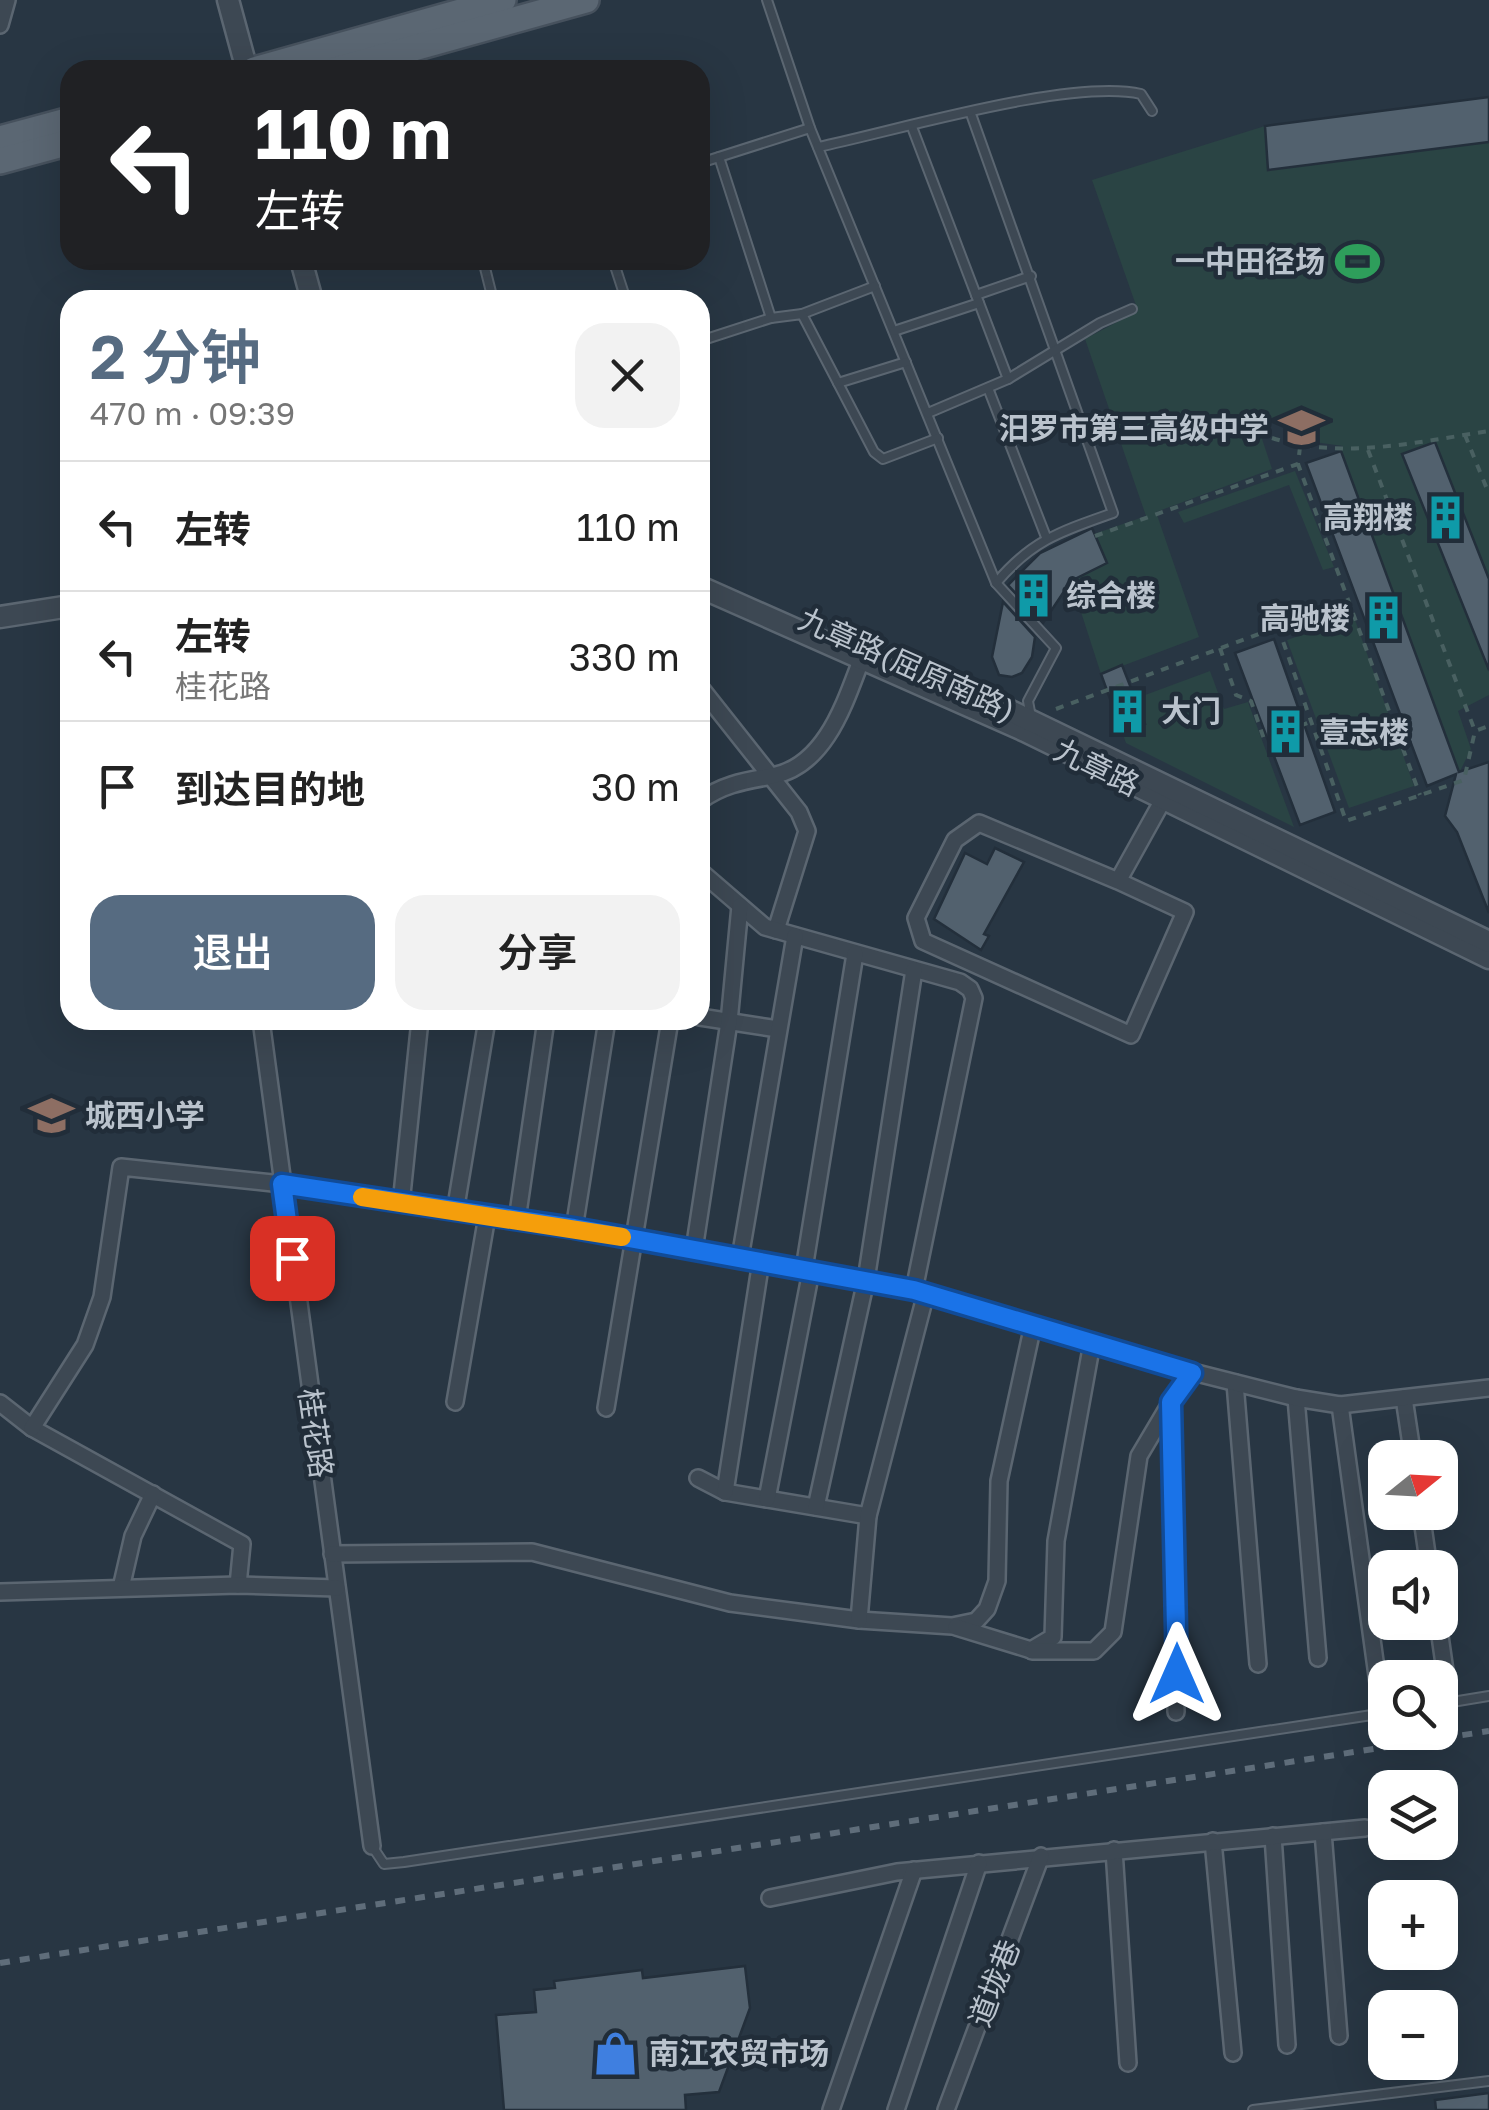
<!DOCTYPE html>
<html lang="zh">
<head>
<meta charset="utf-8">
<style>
	:root { --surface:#fff; --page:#f2f2f2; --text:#222; --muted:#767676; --line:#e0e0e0; --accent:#566b81 }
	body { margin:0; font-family:"Golos Text","Noto Sans SC",sans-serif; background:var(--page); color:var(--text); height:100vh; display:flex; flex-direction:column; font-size:38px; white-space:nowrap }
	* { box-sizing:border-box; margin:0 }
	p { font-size:32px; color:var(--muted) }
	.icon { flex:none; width:55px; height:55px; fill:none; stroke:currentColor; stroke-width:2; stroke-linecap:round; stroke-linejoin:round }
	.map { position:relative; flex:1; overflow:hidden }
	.sheet { position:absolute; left:60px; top:290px; width:650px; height:740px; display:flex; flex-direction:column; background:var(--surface); border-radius:30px; box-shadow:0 10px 40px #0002 }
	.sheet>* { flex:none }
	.guide { position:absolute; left:60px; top:60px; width:650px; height:210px; border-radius:30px; box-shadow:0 10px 40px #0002; background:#202124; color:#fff; overflow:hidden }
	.needle { width:65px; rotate:72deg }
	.tools { position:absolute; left:1368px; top:1440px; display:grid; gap:20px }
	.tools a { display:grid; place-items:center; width:90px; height:90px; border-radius:20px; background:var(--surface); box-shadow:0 10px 40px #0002; font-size:50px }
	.pin { position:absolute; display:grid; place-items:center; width:85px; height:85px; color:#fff; margin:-42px; border-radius:20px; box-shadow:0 5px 15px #0006 }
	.me { position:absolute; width:110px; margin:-55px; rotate:0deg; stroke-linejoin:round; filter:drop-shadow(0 0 8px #0008) }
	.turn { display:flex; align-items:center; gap:35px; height:210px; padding:0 30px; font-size:45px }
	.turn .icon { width:130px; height:130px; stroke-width:2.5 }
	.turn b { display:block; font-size:70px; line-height:85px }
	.round { display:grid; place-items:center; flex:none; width:105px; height:105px; border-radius:30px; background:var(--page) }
	.headline { display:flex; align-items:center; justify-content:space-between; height:170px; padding:0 30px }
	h1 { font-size:60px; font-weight:600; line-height:75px; color:var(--accent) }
	.action { display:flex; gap:20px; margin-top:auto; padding:20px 30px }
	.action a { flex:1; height:115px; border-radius:30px; background:var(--accent); color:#fff; font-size:40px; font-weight:600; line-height:115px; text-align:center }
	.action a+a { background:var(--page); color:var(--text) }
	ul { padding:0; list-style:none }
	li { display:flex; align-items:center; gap:30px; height:130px; padding:0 30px; border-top:2px solid var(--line) }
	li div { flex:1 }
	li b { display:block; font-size:38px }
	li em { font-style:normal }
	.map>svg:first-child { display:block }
	.green { fill:#2a4444 }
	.building { fill:#52616e; stroke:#232f3b; stroke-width:2.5 }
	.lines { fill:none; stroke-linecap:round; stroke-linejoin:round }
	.service-casing { stroke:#5b6671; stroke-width:12 }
	.minor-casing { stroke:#5b6671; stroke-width:20 }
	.tertiary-casing { stroke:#5b6671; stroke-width:25 }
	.primary-casing { stroke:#46515d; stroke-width:30 }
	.path { stroke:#496061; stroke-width:4; stroke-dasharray:8 8; stroke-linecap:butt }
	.service { stroke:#3d4853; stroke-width:8 }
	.minor { stroke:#3d4853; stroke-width:15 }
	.tertiary { stroke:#3d4853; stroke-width:20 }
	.primary { stroke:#5b6773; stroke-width:25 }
	.rail { stroke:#5f6d7a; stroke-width:6; stroke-dasharray:10 10; stroke-linecap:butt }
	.route-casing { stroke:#114b97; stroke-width:25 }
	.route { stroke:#1a73e8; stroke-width:18 }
	.slow { stroke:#f59e0b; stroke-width:18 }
	.labels { text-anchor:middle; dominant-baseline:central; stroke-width:9; stroke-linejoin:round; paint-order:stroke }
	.poi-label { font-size:30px; font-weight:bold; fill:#bac3cd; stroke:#212d39; text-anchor:start }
	.street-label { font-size:30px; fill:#bac3cd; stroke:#212d39 }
</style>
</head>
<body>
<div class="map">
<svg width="1489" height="2110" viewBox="0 0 1489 2110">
	<rect width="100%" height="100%" fill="#283643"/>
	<!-- green -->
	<g class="green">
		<path d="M1489 97V579L1435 443 1402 455 1489 672V695L1458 711 1471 749 1459 773 1341 451 1343 446 1314 442 1275 418 1261 436 1272 469 1156 512 1199 637 1101 674 1071 581 1094 534 1146 516 1085 339 1138 311 1092 180 1265 126Z"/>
		<path d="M1295 471 1334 567 1323 570 1289 485 1184 523 1178 512Z"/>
		<path d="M1354 617 1414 786 1349 808 1287 640Z"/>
		<path d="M1210 671 1224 709 1248 702 1294 827 1126 743 1122 732 1145 723 1137 698Z"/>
	</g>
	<!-- building -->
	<g class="building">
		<path d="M1489 97V142L1268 170 1265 126Z"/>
		<path d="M1435 442 1489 579V670L1402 454Z"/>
		<path d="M1341 451 1459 772 1489 762V913L1457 832 1445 816 1456 774 1427 786 1306 463Z"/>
		<path d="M1092 528 1107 563 1071 581 1043 623 1008 585 1040 553Z"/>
		<path d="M1003 602 1035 637 1032 657 1022 673 1012 677 999 675 992 657Z"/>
		<path d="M1274 639 1335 812 1300 825 1235 653Z"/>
		<path d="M1122 665 1145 724 1122 732 1101 674Z"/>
		<path d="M995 848 1024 862 984 934 989 936 981 950 934 919 965 853 987 864Z"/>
		<path d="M745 1966 750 2008 719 2092 685 2095 686 2110H504L496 2015 536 2012 534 1990 555 1988 554 1981 642 1970 643 1978Z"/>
		<path d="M1489 2093V2110H1436L1435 2100Z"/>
	</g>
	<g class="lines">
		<defs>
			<g id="service">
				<path d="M767 0 810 128 996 583 1056 648 1028 701 1031 717"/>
				<path d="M971 114 1113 513C1062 531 1032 540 996 583"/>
				<path d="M912 127 1008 379"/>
				<path d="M818 147C895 131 1071 78 1141 94L1152 111"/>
				<path d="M719 157 771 318"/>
				<path d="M700 163 810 128"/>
				<path d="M483 260 493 300"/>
				<path d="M613 260 626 300"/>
				<path d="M976 295 1031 276"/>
				<path d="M802 314 875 286"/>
				<path d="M894 331 979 303"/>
				<path d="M700 341 771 318 802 314 874 452 883 459 938 438"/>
				<path d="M838 383 906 362"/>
				<path d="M988 388 1046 537"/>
				<path d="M928 413 1008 379 1100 323 1132 309"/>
				<path d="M1440 1704 1489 1696"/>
				<path d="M372 1846 384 1864 404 1862 1385 1713"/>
				<path d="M1253 2110 1489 2081"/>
			</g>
			<g id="minor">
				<path d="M0 25 7 0"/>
				<path d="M700 687 799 812 807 831 776 930"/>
				<path d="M700 801C723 784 745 781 772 776 826 766 845 702 862 658"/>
				<path d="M700 871 765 927 960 982 970 989 974 998 914 1290"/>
				<path d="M1118 881 979 823 955 840 916 918 923 941 1131 1035 1185 912 1118 881 1163 800"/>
				<path d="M700 1017 778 1029"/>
				<path d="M261 1020 372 1846"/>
				<path d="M401 1204 420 1020"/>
				<path d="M455 1212 487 1020"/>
				<path d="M517 1220 546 1020"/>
				<path d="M574 1229 607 1020"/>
				<path d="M694 1250 729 1022 740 906"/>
				<path d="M740 1258 795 936"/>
				<path d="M804 1269 855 954"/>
				<path d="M1235 1383 1258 1664"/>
				<path d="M1296 1398 1318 1658"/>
				<path d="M1404 1398 1413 1458"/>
				<path d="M455 1402 487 1216"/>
				<path d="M0 1403 32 1428 242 1544 238 1585"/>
				<path d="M1340 1405 1378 1683"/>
				<path d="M606 1408 670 1020"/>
				<path d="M32 1428 85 1345 102 1297 121 1167 282 1184 574 1229 914 1290 1169 1366 1296 1398 1340 1405 1489 1388"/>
				<path d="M698 1478 725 1492 868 1516"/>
				<path d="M725 1492 761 1261"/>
				<path d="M767 1499 811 1271"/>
				<path d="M816 1507 866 1280 914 970"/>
				<path d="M1421 1512 1429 1568"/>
				<path d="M332 1554 532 1552 730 1603 859 1620 952 1626 976 1621 987 1609 997 1581 999 1481 1033 1325"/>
				<path d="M121 1588 133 1536 153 1494"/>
				<path d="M0 1592 238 1585 337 1588"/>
				<path d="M859 1620 868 1516 926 1293"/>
				<path d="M1438 1622 1445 1671"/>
				<path d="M956 1627 1031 1650 1053 1637 1056 1541 1092 1343"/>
				<path d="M1032 1651H1094L1113 1632 1139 1456 1171 1402"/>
				<path d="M1176 1712 1171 1402 1192 1373"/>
				<path d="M1323 1832 1339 2036"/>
				<path d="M1273 1836 1287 2045"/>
				<path d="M1213 1841 1233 2053"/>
				<path d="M1114 1850 1128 2063"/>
				<path d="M770 1898 897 1872 1365 1828"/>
				<path d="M831 2110 914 1870"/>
				<path d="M896 2110 979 1863"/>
				<path d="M946 2110 1041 1856"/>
			</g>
			<g id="tertiary">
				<path d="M228 0 247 70"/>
				<path d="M301 260 312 300"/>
				<path d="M700 587 1025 731 1489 958"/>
				<path d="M0 617 70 606"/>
				<path d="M969 691 1489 942"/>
			</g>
			<g id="primary">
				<path d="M254 70 503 0"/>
				<path d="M335 70 586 0"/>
				<path d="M0 139 70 120"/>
				<path d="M0 161 70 142"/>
			</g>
		</defs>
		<!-- service casing -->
		<use href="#service" class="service-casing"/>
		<!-- minor casing -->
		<use href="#minor" class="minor-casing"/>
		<!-- tertiary casing -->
		<use href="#tertiary" class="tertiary-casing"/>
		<!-- primary casing -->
		<use href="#primary" class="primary-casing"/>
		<!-- path -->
		<g class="path">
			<path d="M1465 435 1489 494"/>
			<path d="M1272 438C1343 460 1417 442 1489 431"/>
			<path d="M1300 447 1298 464 1420 795"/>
			<path d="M1368 450 1475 731"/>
			<path d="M1095 536 1298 464"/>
			<path d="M1278 627 1346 821 1464 780 1475 731 1489 726"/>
			<path d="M1220 648 1236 695 1251 701 1264 739 1310 722"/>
			<path d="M1056 709 1351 600"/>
		</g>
		<!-- service -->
		<use href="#service" class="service"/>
		<!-- minor -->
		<use href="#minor" class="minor"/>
		<!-- tertiary -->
		<use href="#tertiary" class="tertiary"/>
		<!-- primary -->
		<use href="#primary" class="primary"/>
		<!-- rail -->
		<path class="rail" d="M0 1963 1489 1731"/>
	</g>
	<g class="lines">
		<defs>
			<path id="route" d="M292 1258 282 1184 574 1228 914 1290 1192 1373 1171 1402 1177 1674"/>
		</defs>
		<!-- route casing -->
		<use href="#route" class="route-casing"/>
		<!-- route -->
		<use href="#route" class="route"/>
		<!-- slow -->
		<path class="slow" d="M362 1197 622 1237"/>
	</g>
	<!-- icons -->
	<defs>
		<symbol id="stadium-bare" viewBox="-9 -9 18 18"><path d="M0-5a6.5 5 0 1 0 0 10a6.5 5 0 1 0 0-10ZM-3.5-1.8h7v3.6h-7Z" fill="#2e9e5b" stroke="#212d39" stroke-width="2.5" paint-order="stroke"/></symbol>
		<symbol id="school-bare" viewBox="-9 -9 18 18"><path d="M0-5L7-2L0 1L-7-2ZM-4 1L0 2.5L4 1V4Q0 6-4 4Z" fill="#8d6e63" stroke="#212d39" stroke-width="2.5" paint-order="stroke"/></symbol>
		<symbol id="building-bare" viewBox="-9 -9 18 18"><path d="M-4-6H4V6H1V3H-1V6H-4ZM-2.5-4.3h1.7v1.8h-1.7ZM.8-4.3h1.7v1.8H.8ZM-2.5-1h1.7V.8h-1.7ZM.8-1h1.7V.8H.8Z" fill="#0f9aa8" stroke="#212d39" stroke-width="2.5" paint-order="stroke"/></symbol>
		<symbol id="shop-bare" viewBox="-9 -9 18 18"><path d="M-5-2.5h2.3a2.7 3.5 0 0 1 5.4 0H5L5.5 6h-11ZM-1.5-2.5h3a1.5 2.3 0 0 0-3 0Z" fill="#3f7fe0" stroke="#212d39" stroke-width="2.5" paint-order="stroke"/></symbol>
	</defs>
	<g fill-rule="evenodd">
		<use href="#stadium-bare" x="1326" y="230" width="63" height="63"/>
		<use href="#school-bare" x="1270" y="396" width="63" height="63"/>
		<use href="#building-bare" x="1414" y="486" width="63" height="63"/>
		<use href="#building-bare" x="1002" y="564" width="63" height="63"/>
		<use href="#building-bare" x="1352" y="586" width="63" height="63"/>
		<use href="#building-bare" x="1096" y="680" width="63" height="63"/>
		<use href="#building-bare" x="1254" y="700" width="63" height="63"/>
		<use href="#school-bare" x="20" y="1084" width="63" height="63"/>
		<use href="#shop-bare" x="584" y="2022" width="63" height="63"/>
	</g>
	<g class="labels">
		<!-- poi labels -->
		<g class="poi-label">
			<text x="1325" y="261" text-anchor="end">一中田径场</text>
			<text x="1269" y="428" text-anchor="end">汨罗市第三高级中学</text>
			<text x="1413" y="517" text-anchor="end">高翔楼</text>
			<text x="1066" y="595">综合楼</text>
			<text x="1350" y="618" text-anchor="end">高驰楼</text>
			<text x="1161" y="711">大门</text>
			<text x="1319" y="732">壹志楼</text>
			<text x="85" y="1115">城西小学</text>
			<text x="649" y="2053">南江农贸市场</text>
		</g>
		<!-- street labels -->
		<g class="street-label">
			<text transform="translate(907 664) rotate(24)">九章路(屈原南路)</text>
			<text transform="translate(1097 767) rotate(26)">九章路</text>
			<text transform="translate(316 1433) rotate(82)">桂花路</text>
			<text transform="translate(994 1983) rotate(-69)">道垅巷</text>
		</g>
	</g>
</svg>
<div class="tools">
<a><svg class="needle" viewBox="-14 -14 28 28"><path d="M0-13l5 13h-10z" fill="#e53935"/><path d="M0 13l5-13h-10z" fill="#767676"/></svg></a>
<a><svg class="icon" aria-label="sound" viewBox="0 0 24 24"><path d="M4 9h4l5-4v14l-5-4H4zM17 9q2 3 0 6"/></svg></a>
<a><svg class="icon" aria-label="search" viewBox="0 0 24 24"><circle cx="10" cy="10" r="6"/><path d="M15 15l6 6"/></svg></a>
<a><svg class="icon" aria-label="layers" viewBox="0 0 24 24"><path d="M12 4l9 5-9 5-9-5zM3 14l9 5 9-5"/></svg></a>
<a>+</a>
<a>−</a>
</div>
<div class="pin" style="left:292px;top:1258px;background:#d93025"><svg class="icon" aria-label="arrive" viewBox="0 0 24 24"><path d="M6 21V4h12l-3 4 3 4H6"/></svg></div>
<svg class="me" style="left:1177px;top:1674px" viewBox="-20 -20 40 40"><path d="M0-17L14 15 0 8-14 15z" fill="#1a73e8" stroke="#fff" stroke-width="4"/></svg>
<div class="guide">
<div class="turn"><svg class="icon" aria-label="left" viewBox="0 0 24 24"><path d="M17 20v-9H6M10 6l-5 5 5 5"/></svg><div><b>110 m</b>左转</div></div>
</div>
<section class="sheet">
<div class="headline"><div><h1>2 分钟</h1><p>470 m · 09:39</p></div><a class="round"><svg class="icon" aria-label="close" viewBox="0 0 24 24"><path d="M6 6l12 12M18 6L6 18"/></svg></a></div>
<ul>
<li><svg class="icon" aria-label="left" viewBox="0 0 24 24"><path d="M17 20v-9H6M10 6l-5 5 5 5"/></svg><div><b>左转</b></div><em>110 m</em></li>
<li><svg class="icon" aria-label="left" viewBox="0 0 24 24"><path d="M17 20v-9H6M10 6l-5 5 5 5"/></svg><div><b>左转</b><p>桂花路</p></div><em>330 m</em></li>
<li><svg class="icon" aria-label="arrive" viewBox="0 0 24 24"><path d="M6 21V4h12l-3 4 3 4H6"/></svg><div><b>到达目的地</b></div><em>30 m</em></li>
</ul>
<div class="action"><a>退出</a><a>分享</a></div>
</section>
</div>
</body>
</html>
